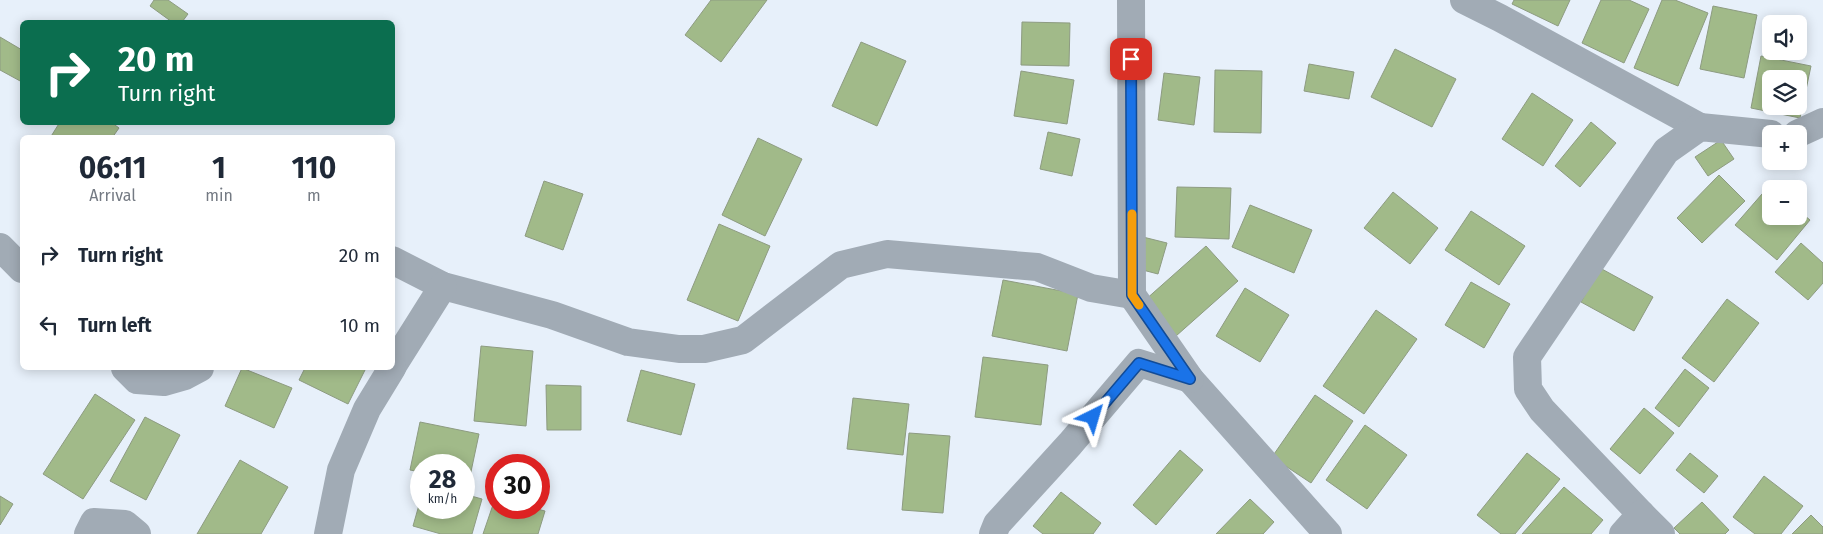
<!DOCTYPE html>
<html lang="en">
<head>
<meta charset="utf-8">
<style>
	:root { --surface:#fff; --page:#f2f2f3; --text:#1f2937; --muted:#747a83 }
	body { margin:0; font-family:"Fira Sans",sans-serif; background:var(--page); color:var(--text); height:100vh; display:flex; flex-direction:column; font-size:19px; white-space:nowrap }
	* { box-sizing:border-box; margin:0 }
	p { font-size:16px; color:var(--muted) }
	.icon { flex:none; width:28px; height:28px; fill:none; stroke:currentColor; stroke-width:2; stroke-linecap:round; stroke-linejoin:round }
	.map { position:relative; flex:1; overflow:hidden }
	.sheet { position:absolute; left:20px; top:135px; width:375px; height:235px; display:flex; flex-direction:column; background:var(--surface); border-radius:8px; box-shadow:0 2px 12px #0003 }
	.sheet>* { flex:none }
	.hud { position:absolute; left:20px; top:20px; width:375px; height:105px; border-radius:8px; box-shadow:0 2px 12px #0003; background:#0b6e4f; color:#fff; overflow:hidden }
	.controls { position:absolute; left:1762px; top:15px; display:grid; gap:10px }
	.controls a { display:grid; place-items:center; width:45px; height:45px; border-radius:8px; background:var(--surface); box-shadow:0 2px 12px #0003; font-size:25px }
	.speed { position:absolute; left:410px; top:454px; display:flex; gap:10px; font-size:25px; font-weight:700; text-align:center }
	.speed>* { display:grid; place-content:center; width:65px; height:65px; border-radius:50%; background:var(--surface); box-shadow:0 2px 12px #0003; line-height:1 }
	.speed small { font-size:12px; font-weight:400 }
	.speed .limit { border:8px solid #d22; background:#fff; color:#111 }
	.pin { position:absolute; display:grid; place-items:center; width:42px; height:42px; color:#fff; margin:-21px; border-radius:10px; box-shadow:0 2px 8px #0006 }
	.me { position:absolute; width:55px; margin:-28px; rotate:40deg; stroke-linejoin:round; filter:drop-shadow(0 0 4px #0008) }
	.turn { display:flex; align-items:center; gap:18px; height:105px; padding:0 15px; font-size:22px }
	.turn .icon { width:65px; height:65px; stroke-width:2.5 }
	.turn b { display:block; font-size:35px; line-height:42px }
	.eta { display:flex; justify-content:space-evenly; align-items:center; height:85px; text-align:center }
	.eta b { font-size:30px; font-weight:700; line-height:35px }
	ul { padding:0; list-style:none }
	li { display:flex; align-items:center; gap:15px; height:70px; padding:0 15px }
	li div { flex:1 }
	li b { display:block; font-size:19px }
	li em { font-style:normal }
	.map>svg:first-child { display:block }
	.building { fill:#a1ba89; stroke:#8d9b81; fill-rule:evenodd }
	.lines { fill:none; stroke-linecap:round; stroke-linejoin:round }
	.minor { stroke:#a1abb5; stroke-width:28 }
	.route-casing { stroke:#114b97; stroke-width:12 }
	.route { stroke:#1a73e8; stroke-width:9 }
	.slow { stroke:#f59e0b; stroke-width:9 }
</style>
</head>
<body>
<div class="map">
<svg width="1823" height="534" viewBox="0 0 1823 534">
	<rect width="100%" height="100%" fill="#e7f0fa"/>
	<!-- building -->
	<g class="building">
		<path d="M154 0H168L188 14 182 22H172L150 6Z"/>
		<path d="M711 0H767L721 62 685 35Z"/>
		<path d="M1514 0H1570L1558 26 1512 4Z"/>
		<path d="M1601 0H1629L1649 9 1624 63 1582 43Z"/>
		<path d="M1662 0H1675L1708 13 1678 86 1634 68Z"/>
		<path d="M1713 6 1757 15 1744 78 1700 69Z"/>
		<path d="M1022 22 1070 23 1069 66 1021 65Z"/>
		<path d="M0 37 22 50V82L0 70Z"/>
		<path d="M861 42 906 61 877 126 832 106Z"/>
		<path d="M1395 49 1456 79 1432 127 1371 97Z"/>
		<path d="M1761 56 1811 66 1800 118 1751 108ZM1771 79H1799V106H1771Z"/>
		<path d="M1309 64 1354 72 1349 99 1304 91Z"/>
		<path d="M1215 70 1262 71 1261 133 1214 132Z"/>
		<path d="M1021 71 1074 80 1067 124 1014 116Z"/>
		<path d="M1164 73 1200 77 1194 125 1158 120Z"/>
		<path d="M1532 93 1573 120 1543 166 1502 139Z"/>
		<path d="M60 122H111L119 128 112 138H50Z"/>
		<path d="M1591 122 1616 143 1580 187 1555 166Z"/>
		<path d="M1048 132 1080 139 1072 176 1040 169Z"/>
		<path d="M758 138 802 159 765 236 722 215Z"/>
		<path d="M1721 140 1734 159 1708 176 1695 157Z"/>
		<path d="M1719 175 1745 201 1702 243 1677 218Z"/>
		<path d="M544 181 583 194 563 250 525 236Z"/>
		<path d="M1769 186 1772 189 1771 216H1799V211L1810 220 1777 260 1735 225Z"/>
		<path d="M1177 187 1231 188 1229 239 1175 237Z"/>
		<path d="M1393 192 1438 228 1410 264 1364 228Z"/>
		<path d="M1250 205 1312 230 1294 273 1232 247Z"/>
		<path d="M1471 211 1525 246 1499 285 1445 250Z"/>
		<path d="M719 224 770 246 738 321 687 300Z"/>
		<path d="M1143 237 1167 243 1158 274 1135 268Z"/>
		<path d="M1801 243 1823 263V283L1808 300 1775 272Z"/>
		<path d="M1206 246 1238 281 1176 336 1144 301Z"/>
		<path d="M1600 268 1653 297 1634 331 1581 302Z"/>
		<path d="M1003 280 1078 294 1067 351 992 336Z"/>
		<path d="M1471 282 1510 304 1484 348 1445 325Z"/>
		<path d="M1245 288 1289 315 1260 362 1216 336Z"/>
		<path d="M1727 299 1759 323 1714 382 1682 358Z"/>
		<path d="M1376 310 1417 339 1364 414 1323 386Z"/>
		<path d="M481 346 533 351 526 426 474 421Z"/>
		<path d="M983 357 1048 365 1041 425 975 417Z"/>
		<path d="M242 368 292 388 274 428 225 406Z"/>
		<path d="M305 368H366L348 404 299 380Z"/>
		<path d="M1685 369 1709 388 1679 427 1655 408Z"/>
		<path d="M641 370 695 384 681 435 627 421Z"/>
		<path d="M546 385 581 386V430H547Z"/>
		<path d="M95 394 135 420 83 499 43 474Z"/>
		<path d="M1315 395 1353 421 1311 483 1272 457Z"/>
		<path d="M853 398 909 404 903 455 847 449Z"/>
		<path d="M1644 408 1674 433 1640 474 1610 449Z"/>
		<path d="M145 417 180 435 146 500 110 481Z"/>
		<path d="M420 422 479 434 469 481 464 480V465H421V472L410 470Z"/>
		<path d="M1365 425 1407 455 1367 509 1326 480Z"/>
		<path d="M909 433 950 436 943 513 902 510Z"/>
		<path d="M1180 450 1203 470 1156 525 1133 505Z"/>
		<path d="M1527 453 1560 479 1515 534H1501L1477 515Z"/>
		<path d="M1690 453 1718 476 1704 493 1676 470Z"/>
		<path d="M240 460 288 487 261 534H197Z"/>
		<path d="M1764 476 1803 506 1781 534H1755L1733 517Z"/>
		<path d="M1564 487 1603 520 1591 534H1522Z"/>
		<path d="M1061 492 1101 523 1093 534H1043L1033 526Z"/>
		<path d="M464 494 482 499 472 534H441L413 526 421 498V508H464Z"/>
		<path d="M0 496 13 504 0 525Z"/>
		<path d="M496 496V508H533L545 511 538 534H483Z"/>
		<path d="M1250 499 1274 522 1263 534H1216Z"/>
		<path d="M1702 502 1729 530 1725 534H1680L1674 528Z"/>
		<path d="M1811 515 1823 527V534H1792Z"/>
	</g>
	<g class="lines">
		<!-- minor -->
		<g class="minor">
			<path d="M1131 0 1132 295 1190 379 1328 534"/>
			<path d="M1464 0 1500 18 1700 127"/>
			<path d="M1797 134 1823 122"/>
			<path d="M0 247 22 269"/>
			<path d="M392 260 443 286 552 315 628 342 679 349H704L743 340 841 265 887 254 1037 267 1091 288 1132 295"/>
			<path d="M392 367 443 286"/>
			<path d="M125 368 137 380 164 382 185 376 200 368"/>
			<path d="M1641 514 1542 410 1528 389 1527 357 1666 151 1700 127 1771 134"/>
			<path d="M88 534 94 522 125 524 137 534"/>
			<path d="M328 534 341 470 367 409 392 368"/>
			<path d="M993 534 997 524 1070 444 1139 363 1190 379"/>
			<path d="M1623 534 1641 514 1661 534"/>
		</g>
	</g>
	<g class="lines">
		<defs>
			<path id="route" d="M1093 417 1139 363 1190 379 1132 295 1131 59"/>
		</defs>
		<!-- route casing -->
		<use href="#route" class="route-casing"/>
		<!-- route -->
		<use href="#route" class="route"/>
		<!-- slow -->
		<path class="slow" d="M1132 214V295L1139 305"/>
	</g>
</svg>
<div class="controls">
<a><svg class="icon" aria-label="sound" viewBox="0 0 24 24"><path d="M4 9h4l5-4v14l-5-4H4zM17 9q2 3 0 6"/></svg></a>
<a><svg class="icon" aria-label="layers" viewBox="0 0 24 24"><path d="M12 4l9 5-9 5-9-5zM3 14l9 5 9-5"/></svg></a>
<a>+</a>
<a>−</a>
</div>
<div class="speed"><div>28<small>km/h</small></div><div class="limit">30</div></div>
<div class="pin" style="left:1131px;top:59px;background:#d93025"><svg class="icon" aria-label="arrive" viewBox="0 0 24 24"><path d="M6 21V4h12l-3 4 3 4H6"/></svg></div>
<svg class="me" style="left:1093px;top:417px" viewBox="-20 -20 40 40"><path d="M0-17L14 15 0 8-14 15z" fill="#1a73e8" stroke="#fff" stroke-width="4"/></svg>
<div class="hud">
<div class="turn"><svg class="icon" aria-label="right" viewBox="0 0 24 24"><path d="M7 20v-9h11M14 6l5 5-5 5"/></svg><div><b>20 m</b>Turn right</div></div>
</div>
<section class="sheet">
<div class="eta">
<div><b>06:11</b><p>Arrival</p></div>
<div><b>1</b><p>min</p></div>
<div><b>110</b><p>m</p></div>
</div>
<ul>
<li><svg class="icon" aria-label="right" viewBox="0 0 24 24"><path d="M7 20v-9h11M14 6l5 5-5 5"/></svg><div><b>Turn right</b></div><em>20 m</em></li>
<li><svg class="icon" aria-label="left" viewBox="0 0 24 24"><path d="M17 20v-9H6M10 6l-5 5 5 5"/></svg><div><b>Turn left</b></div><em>10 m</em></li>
</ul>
</section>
</div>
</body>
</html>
